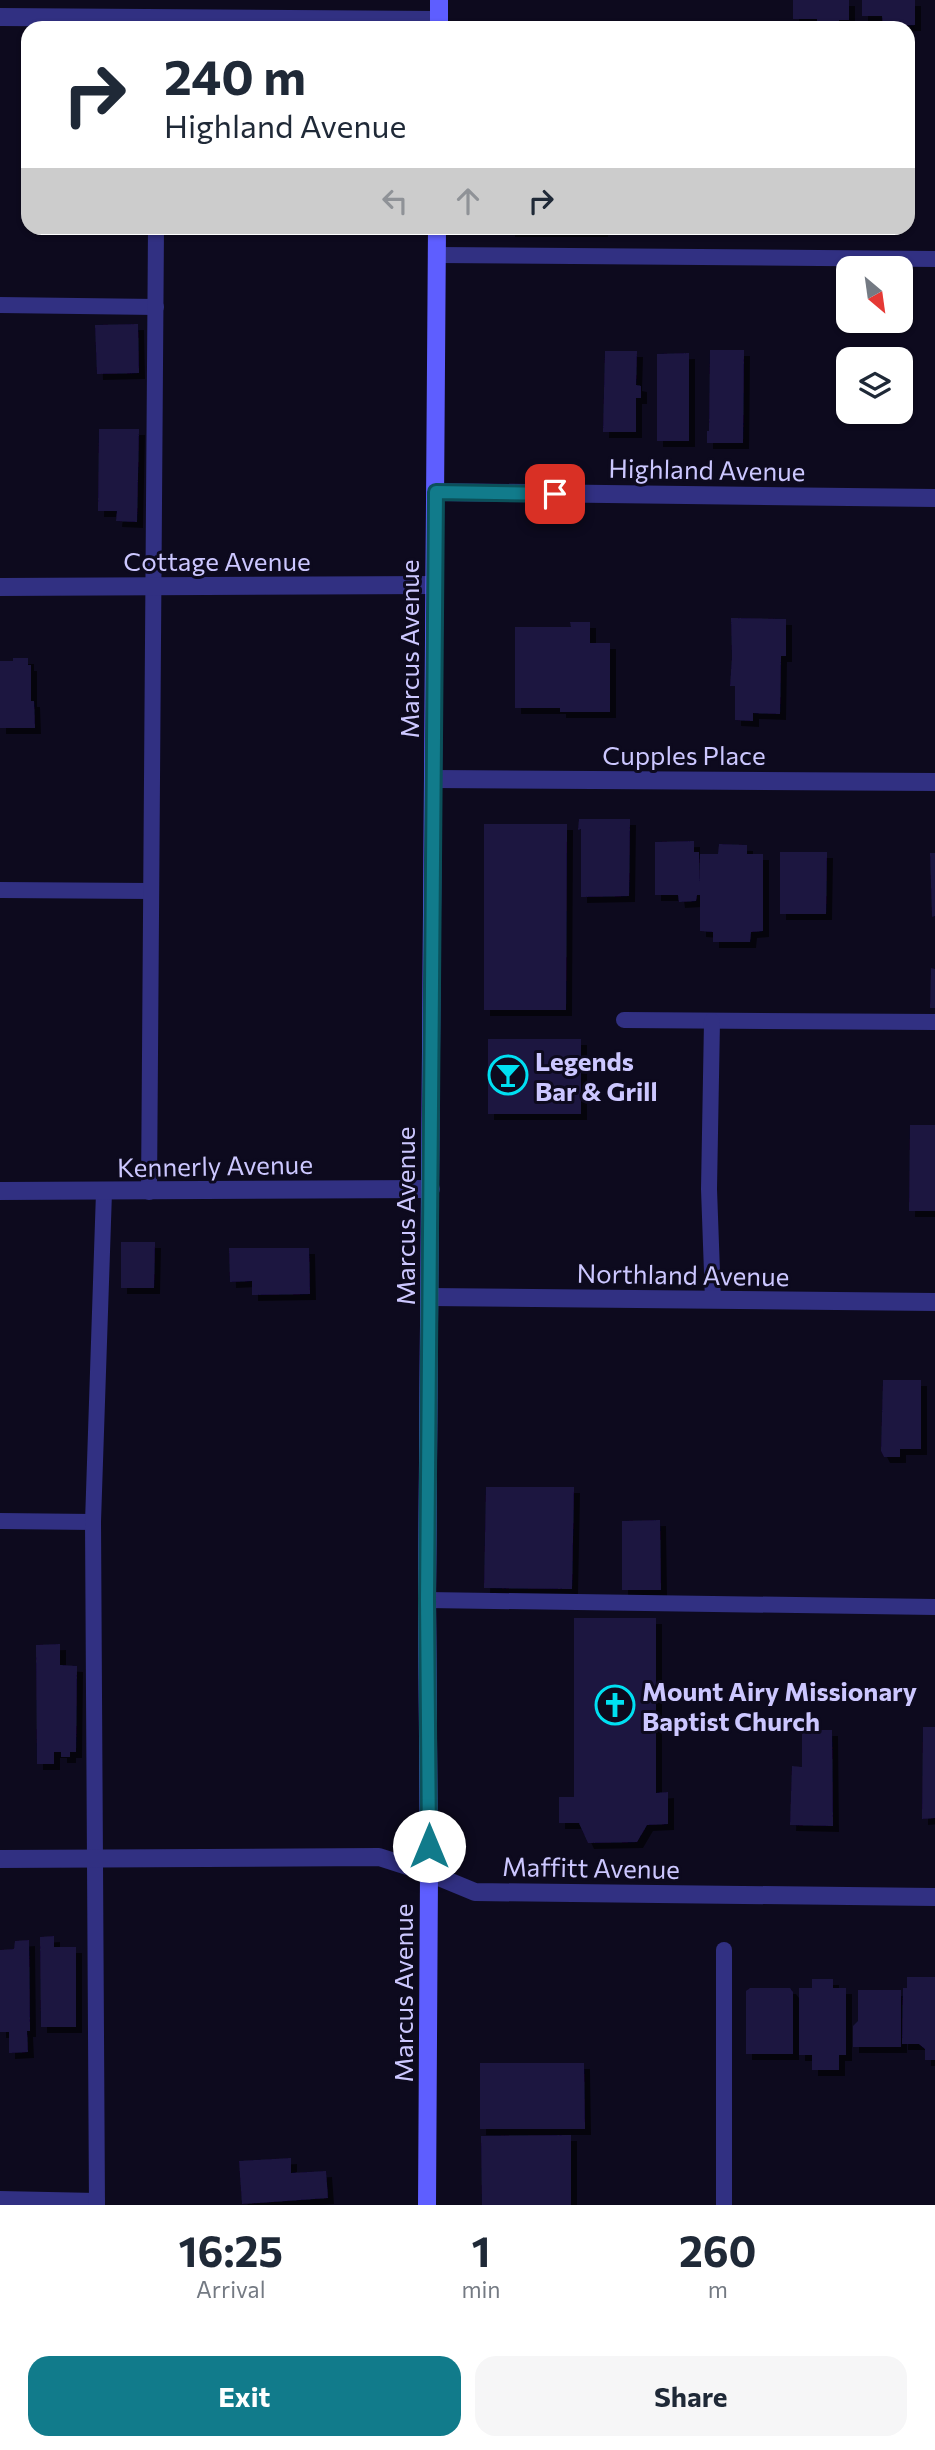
<!DOCTYPE html>
<html lang="en">
<head>
<meta charset="utf-8">
<style>
	:root { --surface:#fff; --page:#f6f6f7; --text:#1f2937; --muted:#747a83; --accent:#117b8b }
	body { margin:0; font-family:Commissioner,sans-serif; background:var(--page); color:var(--text); height:100vh; display:flex; flex-direction:column; font-size:26px; white-space:nowrap }
	* { box-sizing:border-box; margin:0 }
	p { font-size:23px; color:var(--muted) }
	.icon { flex:none; width:38px; height:38px; fill:none; stroke:currentColor; stroke-width:2; stroke-linecap:round; stroke-linejoin:round }
	.map { position:relative; height:2205px; overflow:hidden }
	.sheet { display:flex; flex-direction:column; background:var(--surface); flex:1 }
	.sheet>* { flex:none }
	.guide { position:absolute; left:21px; top:21px; width:894px; height:214px; border-radius:21px; box-shadow:0 2px 5px #0004; background:#fff; color:var(--text); overflow:hidden }
	.needle { width:46px; rotate:151deg }
	.tools { position:absolute; left:836px; top:256px; display:grid; gap:14px }
	.tools a { display:grid; place-items:center; width:77px; height:77px; border-radius:14px; background:var(--surface); box-shadow:0 2px 5px #0004; font-size:35px }
	.pin { position:absolute; display:grid; place-items:center; width:60px; height:60px; color:#fff; margin:-30px; border-radius:14px; box-shadow:0 4px 10px #0006 }
	.me { position:absolute; width:77px; margin:-38px; rotate:0deg; stroke-linejoin:round; filter:drop-shadow(0 0 5px #0008) }
	.turn { display:flex; align-items:center; gap:24px; height:147px; padding:0 28px; font-size:32px }
	.turn .icon { width:91px; height:91px; stroke-width:2.5 }
	.turn b { display:block; font-size:49px; line-height:60px }
	.lanes { display:flex; align-items:center; height:66px; padding:0 28px; background:#0003; justify-content:center; gap:35px; direction:ltr }
	.lanes .off { opacity:.35 }
	.eta { display:flex; justify-content:space-evenly; align-items:center; height:119px; text-align:center }
	.eta b { font-size:42px; font-weight:700; line-height:49px }
	.button { display:flex; gap:14px; margin-top:auto; padding:14px 28px }
	.button a { flex:1; height:80px; border-radius:21px; background:var(--accent); color:#fff; font-size:28px; font-weight:700; line-height:80px; text-align:center }
	.button a+a { background:var(--page); color:var(--text) }
	.map>svg:first-child { display:block }
	.building { fill:#1c1441; filter:url(#shadow) }
	.lines { fill:none; stroke-linecap:round; stroke-linejoin:round }
	.lane { stroke:#313082; stroke-width:16 }
	.street { stroke:#313082; stroke-width:18 }
	.secondary { stroke:#5e5eff; stroke-width:18 }
	.route-casing { stroke:#0b505a; stroke-width:18 }
	.route { stroke:#117b8b; stroke-width:12 }
	.labels { text-anchor:middle; dominant-baseline:central; stroke-width:6; stroke-linejoin:round; paint-order:stroke }
	.street-label { font-size:26px; fill:#ccc7ff; stroke:#0d0a1e }
	.poi-label { font-size:26px; font-weight:bold; fill:#ccc7ff; stroke:#0d0a1e; text-anchor:start }
</style>
</head>
<body>
<div class="map">
<svg width="935" height="2205" viewBox="0 0 935 2205">
	<defs>
		<filter id="shadow"><feDropShadow dx="6" dy="6" stdDeviation="0" flood-color="#0009"/></filter>
	</defs>
	<rect width="100%" height="100%" fill="#0d0a1e"/>
	<!-- building -->
	<g class="building">
		<path d="M793 0H849V20H839V28H817V19H793Z"/>
		<path d="M862 0H915V25L883 26 882 16H862Z"/>
		<rect x="509" y="228" width="93" height="3"/>
		<path d="M138 324 139 373 97 374 95 325Z"/>
		<path d="M710 350H744L743 443H707V431H709Z"/>
		<path d="M605 351H637L636 385 641 386V398H636V432H603Z"/>
		<path d="M689 353V441H657V354Z"/>
		<path d="M99 429H139L137 522 116 521 117 511H98Z"/>
		<path d="M731 618 786 619V656H781L780 714 753 713V721L735 720V686H730L732 657Z"/>
		<path d="M570 622H590V643H610V712H560V708H515V627H571Z"/>
		<path d="M13 658H28V665H31V701H34L35 728H0V661H13Z"/>
		<path d="M579 819H630L629 896 581 897V829L578 830Z"/>
		<path d="M484 824H567L566 1010H484Z"/>
		<path d="M694 841V852H699V884L700 854H718L719 844 747 845V854H763V931L751 932 750 942H713V932L700 931V895H697L696 901 679 902 678 895H655V842Z"/>
		<path d="M780 852H827L826 914H780Z"/>
		<path d="M930 853H935V916L932 917Z"/>
		<path d="M931 968 935 969V1008H930Z"/>
		<rect x="488" y="1039" width="93" height="75"/>
		<path d="M910 1125H935V1211H909Z"/>
		<path d="M121 1242H155L154 1288H121Z"/>
		<path d="M229 1248H309L310 1294 252 1295V1281L230 1282Z"/>
		<path d="M883 1380H921V1449H900V1457H884L881 1451Z"/>
		<path d="M486 1487H574L572 1589 484 1588Z"/>
		<path d="M660 1520 661 1590H622V1521Z"/>
		<path d="M574 1618H656V1793L668 1792V1824L647 1825 637 1842 588 1843 579 1823H559V1797H574Z"/>
		<path d="M60 1644V1665L77 1666 76 1752H70V1757H61V1752H54V1764H37L36 1645Z"/>
		<path d="M923 1727H935V1818L922 1819Z"/>
		<path d="M802 1730H832L833 1826 790 1825 792 1766 802 1767Z"/>
		<path d="M54 1936V1947H76V2027H41L40 1937Z"/>
		<path d="M29 1940 30 2031H27L28 2052 9 2053V2032H0V1950L14 1949 15 1941Z"/>
		<path d="M907 1977H935V2060H925V2049L919 2044H902L903 1988H907Z"/>
		<path d="M812 1979H833V1988H846V2055H839V2070H812V2055H799V1988H812Z"/>
		<path d="M750 1988H790L793 1992V2054H746V1991Z"/>
		<path d="M858 1990H901V2047H853V2026L858 2021Z"/>
		<path d="M480 2063H584L585 2129H480Z"/>
		<path d="M571 2135V2205H482L481 2136Z"/>
		<path d="M291 2158V2173L326 2171 328 2198 242 2204 239 2161Z"/>
	</g>
	<g class="lines">
		<!-- lane -->
		<g class="lane">
			<path d="M438 255 935 259"/>
			<path d="M0 305 156 307"/>
			<path d="M0 890 150 891"/>
			<path d="M624 1020 935 1022"/>
			<path d="M712 1021 709 1189 713 1300"/>
			<path d="M149 1192 156 228"/>
			<path d="M0 1521 93 1522"/>
			<path d="M427 1600 935 1607"/>
			<path d="M724 1950V2205"/>
			<path d="M0 2199 97 2201"/>
			<path d="M97 2205 93 1522 104 1192"/>
		</g>
		<!-- street -->
		<g class="street">
			<path d="M0 17 439 20"/>
			<path d="M436 492 935 498"/>
			<path d="M0 587 435 585"/>
			<path d="M433 779 935 782"/>
			<path d="M0 1191 431 1189"/>
			<path d="M430 1297 935 1302"/>
			<path d="M0 1859 379 1857 429 1873 475 1892 935 1897"/>
		</g>
		<!-- secondary -->
		<g class="secondary">
			<path d="M439 28V0"/>
			<path d="M427 2205 429 1873 427 1600 437 228"/>
		</g>
	</g>
	<g class="lines">
		<defs>
			<path id="route" d="M429 1846 427 1600 436 492 555 494"/>
		</defs>
		<!-- route casing -->
		<use href="#route" class="route-casing"/>
		<!-- route -->
		<use href="#route" class="route"/>
	</g>
	<!-- icons -->
	<defs>
		<symbol id="bar-ring" viewBox="-11 -11 22 22"><circle r="9.5" fill="#0d0a1e" stroke="#00e0f2" stroke-width="1.5"/><path d="M-6-5H6L.8 .8V4.5H3.5V6h-7V4.5H-.8V.8Z" fill="#00e0f2"/></symbol>
		<symbol id="church-ring" viewBox="-11 -11 22 22"><circle r="9.5" fill="#0d0a1e" stroke="#00e0f2" stroke-width="1.5"/><path d="M-1.2-6h2.4v3.5h3.3v2.4h-3.3V6h-2.4V-.1h-3.3v-2.4h3.3Z" fill="#00e0f2"/></symbol>
	</defs>
	<g fill-rule="evenodd">
		<use href="#bar-ring" x="486" y="1053" width="44" height="44"/>
		<use href="#church-ring" x="593" y="1683" width="44" height="44"/>
	</g>
	<g class="labels">
		<!-- street labels -->
		<g class="street-label">
			<text transform="translate(707 469) rotate(1)">Highland Avenue</text>
			<text x="217" y="560">Cottage Avenue</text>
			<text transform="translate(408 649) rotate(-90)">Marcus Avenue</text>
			<text x="684" y="754">Cupples Place</text>
			<text transform="translate(215 1165) rotate(-1)">Kennerly Avenue</text>
			<text transform="translate(404 1216) rotate(-90)">Marcus Avenue</text>
			<text transform="translate(683 1274) rotate(1)">Northland Avenue</text>
			<text transform="translate(591 1867) rotate(1)">Maffitt Avenue</text>
			<text transform="translate(402 1993) rotate(-90)">Marcus Avenue</text>
		</g>
		<!-- poi labels -->
		<g class="poi-label">
			<text x="535" y="1060">Legends<tspan x="535" dy="30">Bar &amp; Grill</tspan></text>
			<text x="642" y="1690">Mount Airy Missionary<tspan x="642" dy="30">Baptist Church</tspan></text>
		</g>
	</g>
</svg>
<div class="tools">
<a><svg class="needle" viewBox="-14 -14 28 28"><path d="M0-13l5 13h-10z" fill="#e53935"/><path d="M0 13l5-13h-10z" fill="#747a83"/></svg></a>
<a><svg class="icon" aria-label="layers" viewBox="0 0 24 24"><path d="M12 4l9 5-9 5-9-5zM3 14l9 5 9-5"/></svg></a>
</div>
<div class="pin" style="left:555px;top:494px;background:#d93025"><svg class="icon" aria-label="arrive" viewBox="0 0 24 24"><path d="M6 21V4h12l-3 4 3 4H6"/></svg></div>
<svg class="me" style="left:429px;top:1846px" viewBox="-20 -20 40 40"><circle r="19" fill="#fff"/><path d="M0-13L10 11 0 6-10 11z" fill="#117b8b"/></svg>
<div class="guide">
<div class="turn"><svg class="icon" aria-label="right" viewBox="0 0 24 24"><path d="M7 20v-9h11M14 6l5 5-5 5"/></svg><div><b>240 m</b>Highland Avenue</div></div>
<div class="lanes"><svg class="icon off" aria-label="left" viewBox="0 0 24 24"><path d="M17 20v-9H6M10 6l-5 5 5 5"/></svg><svg class="icon off" aria-label="ahead" viewBox="0 0 24 24"><path d="M12 20V5M6 11l6-6 6 6"/></svg><svg class="icon" aria-label="right" viewBox="0 0 24 24"><path d="M7 20v-9h11M14 6l5 5-5 5"/></svg></div>
</div>
</div>
<section class="sheet">
<div class="eta">
<div><b>16:25</b><p>Arrival</p></div>
<div><b>1</b><p>min</p></div>
<div><b>260</b><p>m</p></div>
</div>
<div class="button"><a>Exit</a><a>Share</a></div>
</section>
</body>
</html>
